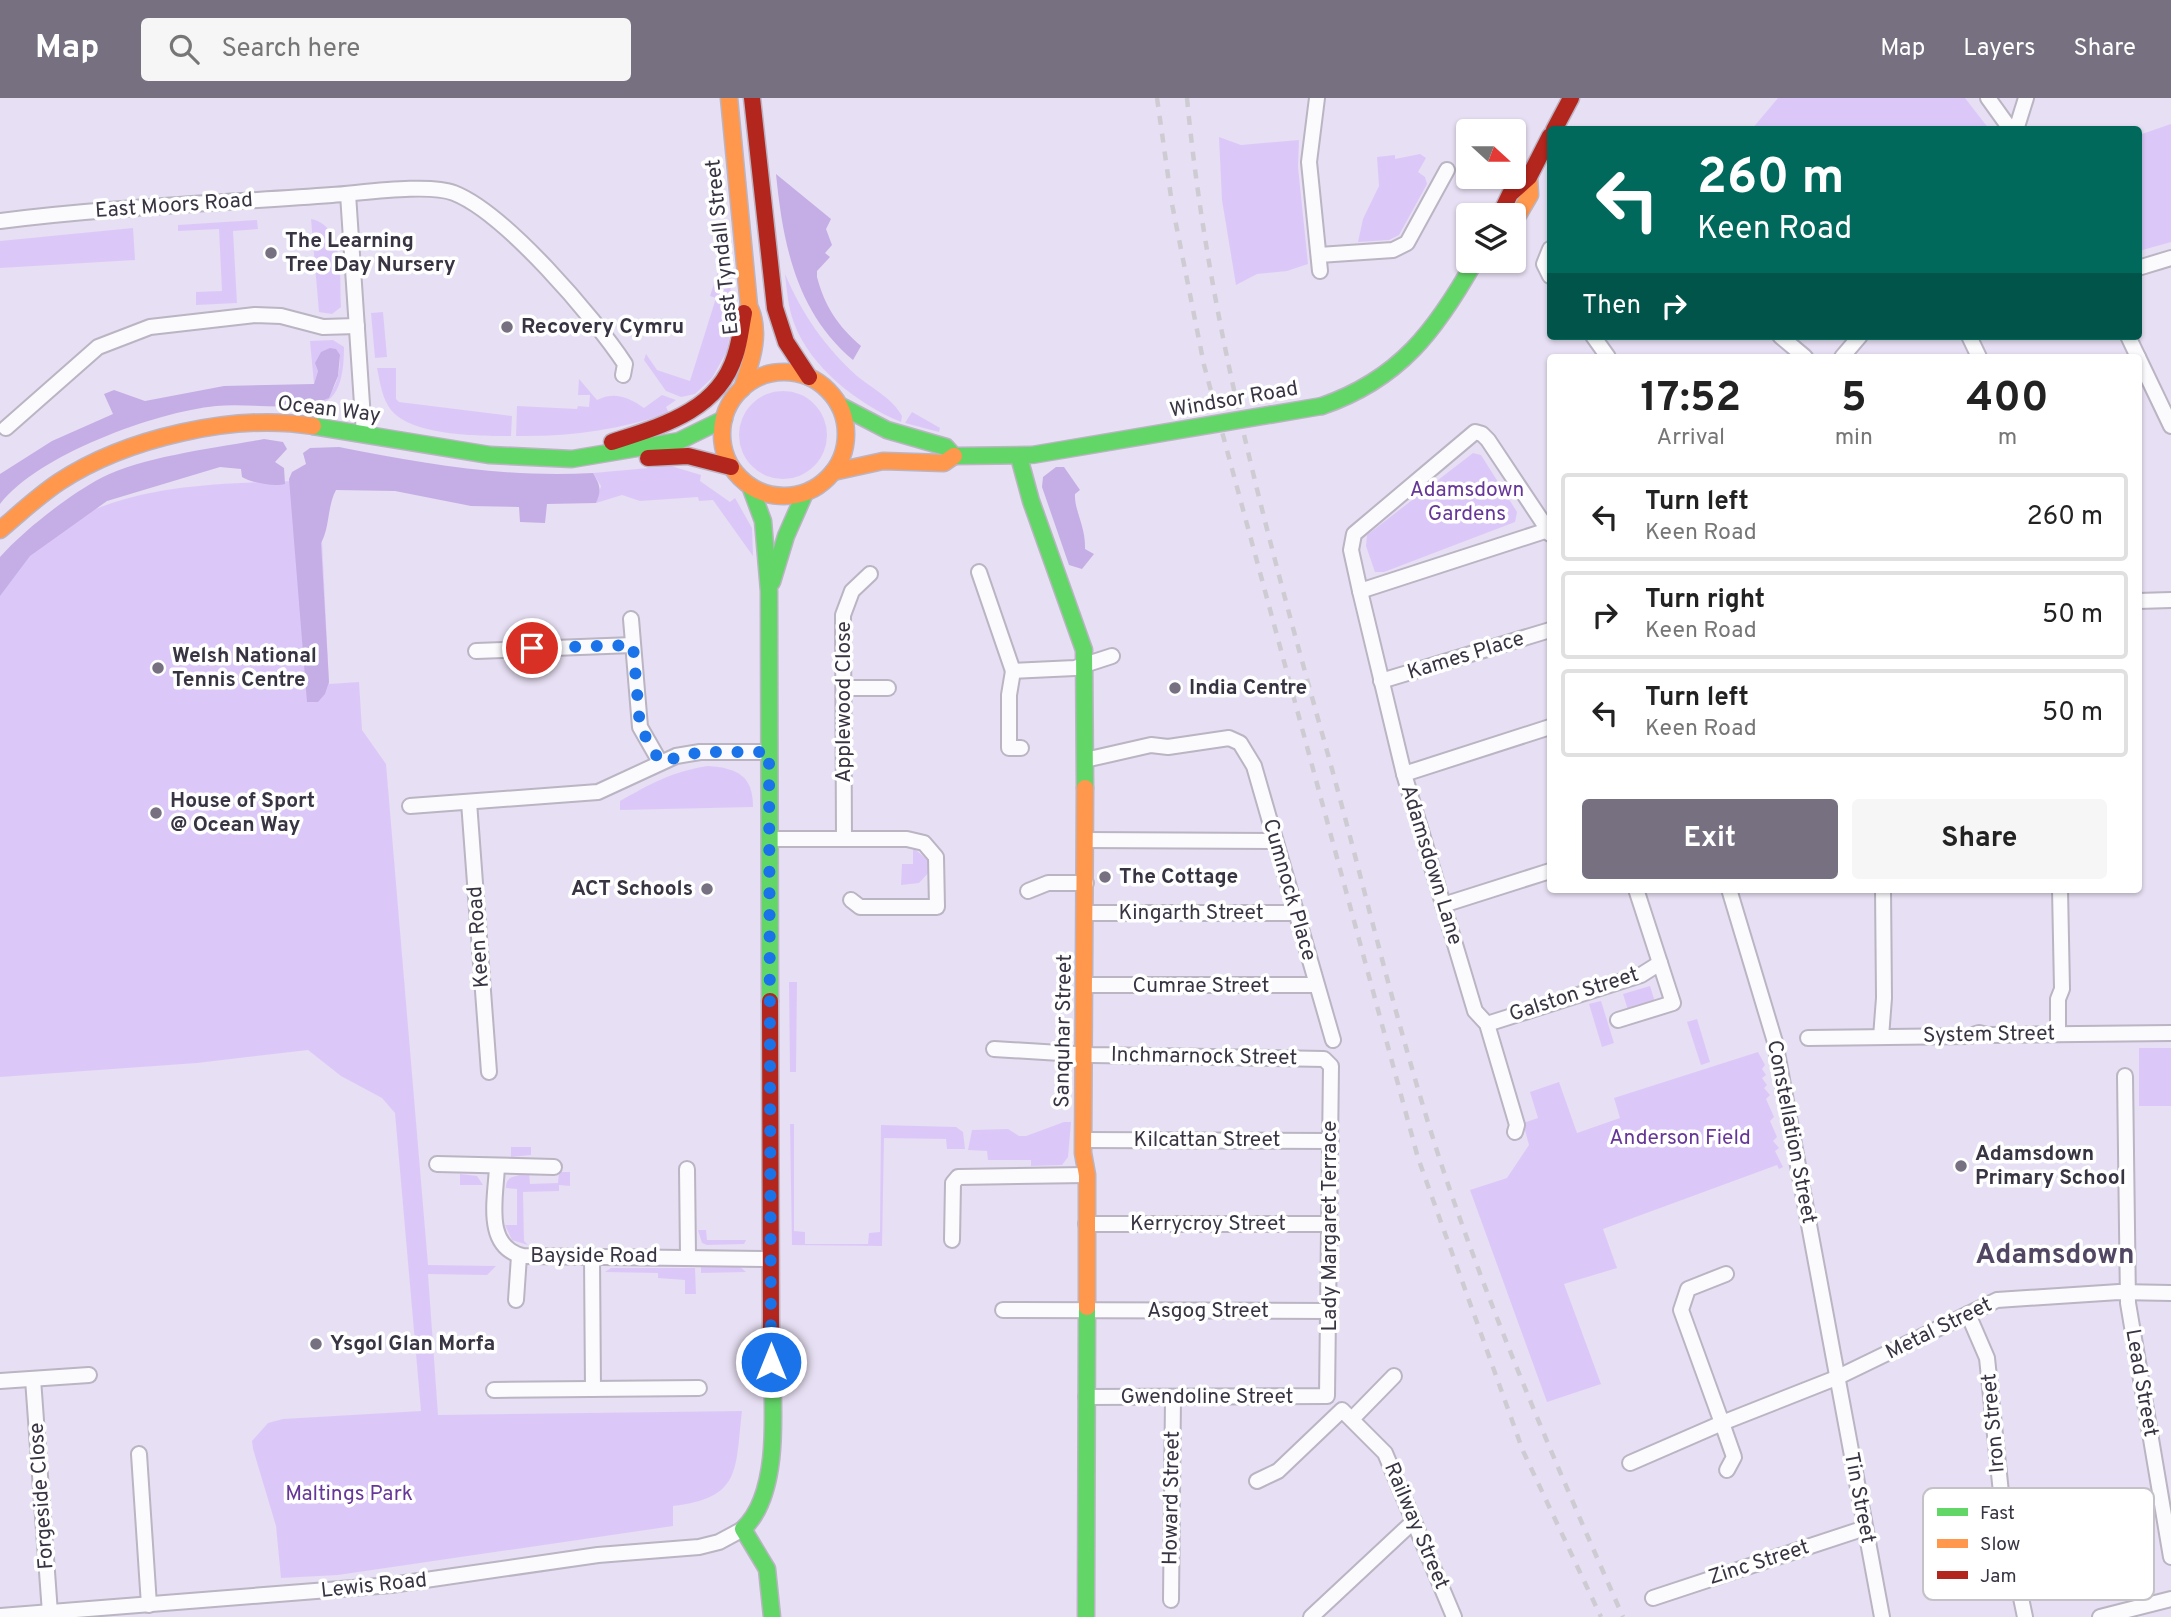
<!DOCTYPE html>
<html lang="en">
<head>
<meta charset="utf-8">
<style>
	:root { --surface:#fff; --page:#f6f6f6; --text:#222; --muted:#767676; --line:#e0e0e0; --accent:#767080 }
	body { margin:0; font-family:Overpass,sans-serif; background:var(--page); color:var(--text); height:100vh; display:flex; flex-direction:column; font-size:26px; white-space:nowrap }
	* { box-sizing:border-box; margin:0 }
	p { font-size:23px; color:var(--muted) }
	.icon { flex:none; width:38px; height:38px; fill:none; stroke:currentColor; stroke-width:2; stroke-linecap:round; stroke-linejoin:round }
	.map { position:relative; flex:1; overflow:hidden }
	.panel { position:absolute; left:1547px; top:256px; width:595px; height:539px; display:flex; flex-direction:column; background:var(--surface); border-radius:7px; box-shadow:0 2px 5px #0004 }
	.panel>* { flex:none }
	.banner { position:absolute; left:1547px; top:28px; width:595px; height:214px; border-radius:7px; box-shadow:0 2px 5px #0004; background:#00695c; color:#fff; overflow:hidden }
	.needle { width:46px; rotate:111deg }
	.fabs { position:absolute; left:1456px; top:21px; display:grid; gap:14px }
	.fabs a { display:grid; place-items:center; width:70px; height:70px; border-radius:7px; background:var(--surface); box-shadow:0 2px 5px #0004; font-size:35px }
	.pin { position:absolute; display:grid; place-items:center; width:60px; height:60px; color:#fff; margin:-30px; border:4px solid #fff; border-radius:50%; box-shadow:0 2px 7px #0007 }
	.me { position:absolute; width:77px; margin:-38px; rotate:0deg; stroke-linejoin:round; filter:drop-shadow(0 0 5px #0008) }
	.turn { display:flex; align-items:center; gap:24px; height:147px; padding:0 35px; font-size:32px }
	.turn .icon { width:91px; height:91px; stroke-width:2.5 }
	.turn b { display:block; font-size:49px; line-height:60px }
	.then { display:flex; align-items:center; height:66px; padding:0 35px; background:#0003; gap:14px; font-size:26px }
	.eta { display:flex; justify-content:space-evenly; align-items:center; height:119px; text-align:center }
	.eta b { font-size:42px; font-weight:700; line-height:49px }
	.primary-button { display:flex; gap:14px; margin-top:auto; padding:14px 35px }
	.primary-button a { flex:1; height:80px; border-radius:7px; background:var(--accent); color:#fff; font-size:28px; font-weight:700; line-height:80px; text-align:center }
	.primary-button a+a { background:var(--page); color:var(--text) }
	ul { padding:0; list-style:none }
	li { display:flex; align-items:center; gap:21px; height:88px; margin:0 14px 10px; padding:0 21px; border:4px solid var(--line); border-radius:7px }
	li div { flex:1 }
	li b { display:block; font-size:26px }
	li em { font-style:normal }
	header { display:flex; align-items:center; gap:42px; box-sizing:border-box; height:98px; padding:0 35px; background:var(--accent); color:#fff }
	header strong { font-size:33px }
	nav { display:flex; gap:38px; margin-inline-start:auto; font-size:24px }
	.search { width:490px; height:63px; background:var(--page); display:flex; align-items:center; gap:18px; box-sizing:border-box; padding:0 24px; border-radius:7px; color:var(--muted); font-size:26px }
	.map>svg:first-child { display:block }
	.green { fill:#dcc8f8 }
	.forest { fill:#c5aee5 }
	.lines { fill:none; stroke-linecap:round; stroke-linejoin:round }
	.street-casing { stroke:#bab4c3; stroke-width:18 }
	.fast-casing { stroke:#bab4c3; stroke-width:19 }
	.slow-casing { stroke:#bab4c3; stroke-width:19 }
	.jam-casing { stroke:#bab4c3; stroke-width:19 }
	.street { stroke:#fbfafd; stroke-width:14 }
	.fast { stroke:#63d668; stroke-width:16 }
	.slow { stroke:#ff974d; stroke-width:16 }
	.jam { stroke:#b3261e; stroke-width:16 }
	.rail { stroke:#ceccd2; stroke-width:4.5; stroke-dasharray:9 9; stroke-linecap:butt }
	.fast-bridge-casing { stroke:#bab4c3; stroke-width:19; stroke-linecap:butt }
	.fast-bridge { stroke:#63d668; stroke-width:16 }
	.route { stroke:#1a73e8; stroke-width:12; stroke-dasharray:0 21.6 }
	.poi-dot { fill:#767080; stroke:#fff; stroke-width:2.5 }
	.labels { text-anchor:middle; dominant-baseline:central; stroke-width:7; stroke-linejoin:round; paint-order:stroke }
	.street-label { font-size:21px; fill:#393442; stroke:#fff }
	.poi-label { font-size:21px; font-weight:bold; fill:#393442; stroke:#fff; text-anchor:start }
	.park-label { font-size:21px; fill:#663798; stroke:#fff }
	.district-label { font-size:28px; font-weight:bold; fill:#514663; stroke:#fff }
	.key { fill:#fff; stroke:#c4c2c6; stroke-width:2 }
	.key-label { font-size:19px; fill:#393442 }
</style>
</head>
<body>
<header>
<strong>Map</strong>
<div class="search"><svg class="icon" aria-label="search" viewBox="0 0 24 24"><circle cx="10" cy="10" r="6"/><path d="M15 15l6 6"/></svg>Search here</div>
<nav><a>Map</a><a>Layers</a><a>Share</a></nav>
</header>
<div class="map">
<svg width="2171" height="1519" viewBox="0 0 2171 1519">
	<rect width="100%" height="100%" fill="#e7dff3"/>
	<!-- green -->
	<g class="green">
		<path d="M1778 0H1965L1989 31H1752Z"/>
		<path d="M2171 26V144L2139 153V37Z"/>
		<path d="M1219 39 1241 47 1299 42 1298 69 1308 166 1287 173 1257 176 1236 187 1222 102Z"/>
		<path d="M1420 56 1426 60 1418 74 1425 79 1427 86 1399 137 1389 142 1358 144 1363 121 1379 88 1377 59 1395 57V61Z"/>
		<path d="M311 121C346 128 339 181 341 209L332 216 319 214Z"/>
		<path d="M257 122 258 131 233 133 237 205 196 207V194L222 193 219 131 178 133V127Z"/>
		<path d="M133 130 135 162 0 170V143Z"/>
		<path d="M727 146 733 220 727 253 712 280 695 296 681 299 666 293 644 262 646 256 657 272 690 283 716 200 710 198Z"/>
		<path d="M785 176C802 216 825 249 857 278 872 290 893 301 902 318L901 324C859 307 810 269 794 225 788 209 787 193 785 176Z"/>
		<path d="M383 214 387 259 375 260 371 215Z"/>
		<path d="M333 242 344 249C344 289 335 315 291 308 327 307 340 294 340 257L318 273 314 286 310 243Z"/>
		<path d="M377 270H396V301L399 304 512 318 511 338C480 338 412 338 391 312 382 301 380 284 377 270Z"/>
		<path d="M579 281 597 302C614 293 629 299 644 310L662 297 676 302 666 309 669 315C619 332 569 339 516 338L517 308 577 311 578 308 589 309 590 297H578Z"/>
		<circle cx="783" cy="337" r="44"/>
		<path d="M912 314 940 330 939 334 905 325Z"/>
		<path d="M1473 355 1481 357 1517 414 1515 424 1384 474H1375L1366 448 1367 437Z"/>
		<path d="M671 368 701 377 700 383 730 404 735 400 752 430 753 458 713 402 699 403 698 399 640 403 622 397 596 405 601 388 593 375Z"/>
		<path d="M319 382 329 586 359 584 362 632 386 666 428 1167 496 1168 487 1177 428 1176 438 1317 742 1313C735 1372 742 1400 673 1408V1428L338 1477 281 1480 276 1428 253 1351 252 1343 268 1325 283 1321 421 1313 395 1015 382 1000 341 978 308 952 197 965 0 979V481C20 463 42 437 66 425 144 382 234 386 319 382Z"/>
		<path d="M708 668C738 670 753 678 753 709L620 712V703C650 686 673 673 708 668Z"/>
		<path d="M913 750 927 761 930 773 919 785 901 787 902 766H913Z"/>
		<path d="M789 884H797L796 974H790Z"/>
		<path d="M1650 888 1655 904 1628 912 1623 896Z"/>
		<path d="M1601 903 1614 945 1602 949 1589 906Z"/>
		<path d="M1697 921 1710 964 1701 967 1687 924Z"/>
		<rect x="2139" y="950" width="32" height="58"/>
		<path d="M1758 954 1765 967 1762 971 1766 977 1762 980 1767 987 1764 990 1770 997 1766 1001 1774 1019 1770 1023 1777 1039 1773 1043 1779 1050 1775 1053 1783 1069 1779 1071 1777 1067 1603 1131 1617 1170 1564 1186 1601 1286 1547 1304 1470 1092 1507 1080 1529 1047 1523 1025 1538 1020 1530 994 1559 984 1577 1035 1620 1020 1614 1000Z"/>
		<path d="M1064 1024H1071L1068 1059 1062 1067 1031 1068V1062H988L987 1053 968 1052 972 1032 1008 1031 1019 1038H1026Z"/>
		<path d="M790 1026H794V1133L805 1134V1146H868L869 1135 880 1134 881 1027 956 1029 963 1034 965 1051H947L946 1041 884 1040 882 1148 792 1147Z"/>
		<path d="M511 1049H531V1057L511 1059Z"/>
		<path d="M523 1074H529L530 1086 558 1085 559 1074H570V1088L559 1087V1093L523 1094 524 1143 528 1147 512 1142 505 1127H517V1091L506 1090C506 1075 518 1081 523 1074Z"/>
		<path d="M460 1076 477 1078 483 1087H460Z"/>
		<path d="M698 1132H706L707 1142H746L744 1146 707 1147 702 1145Z"/>
		<path d="M701 1169H740L746 1174 701 1175Z"/>
		<path d="M611 1170H695L696 1196H685V1182L658 1180V1175L605 1174Z"/>
	</g>
	<!-- forest -->
	<g class="forest">
		<path d="M776 76 831 121 826 131 832 147 825 155 830 159 817 173V179C825 209 838 228 861 248L853 262C796 214 783 146 776 76Z"/>
		<path d="M330 250 336 251 340 257 338 278 329 300C294 316 253 304 216 308 155 314 38 357 0 406V376L52 343 113 316 104 296 114 292 145 303 224 288 314 286 318 273 315 265 321 254Z"/>
		<path d="M264 341 283 344 287 351 275 364 284 370 285 386C274 389 252 385 242 379L241 371 220 369 107 403 30 458 0 498V459C24 432 69 397 101 380 144 358 216 350 264 341Z"/>
		<path d="M339 349C424 366 506 380 593 375 600 387 602 392 596 405L547 406 545 425 520 424 519 409 471 408 395 393 336 392C327 409 330 429 321 445L329 584 325 596 318 604H307L289 381 292 374 306 366 303 355 310 350Z"/>
		<path d="M1056 369H1064L1080 392 1075 396C1074 412 1086 429 1085 451L1094 456 1082 471 1069 467 1042 389 1043 379Z"/>
	</g>
	<g class="lines">
		<defs>
			<g id="street">
				<path d="M1317 0 1309 64 1320 173"/>
				<path d="M1988 0 2011 32"/>
				<path d="M2016 32 2026 0"/>
				<path d="M348 96 364 336"/>
				<path d="M0 123C110 109 222 105 332 97 362 95 429 85 454 95 505 115 594 219 625 266L623 277"/>
				<path d="M1550 151 1544 166 1550 178"/>
				<path d="M1319 157 1393 152 1407 145 1447 72"/>
				<path d="M2138 170 2171 160"/>
				<path d="M1593 238 1608 259"/>
				<path d="M1780 238 1805 259"/>
				<path d="M1969 238 1979 259"/>
				<path d="M2128 238 2138 259"/>
				<path d="M1842 259 1860 238"/>
				<path d="M2138 259 2171 328"/>
				<path d="M6 330 98 249 150 229 255 217 281 218 323 229 357 228"/>
				<path d="M1548 432 1360 493 1351 452 1354 436 1475 334 1482 336 1488 342 1548 432 1550 436"/>
				<path d="M979 474 1013 573 1075 570 1112 558"/>
				<path d="M1360 493 1404 676 1475 913 1487 926 1517 1027 1515 1034"/>
				<path d="M2138 503 2171 502"/>
				<path d="M631 521 640 629 660 664"/>
				<path d="M476 553 633 547"/>
				<path d="M1013 573 1009 597V650H1021"/>
				<path d="M1381 583 1550 532"/>
				<path d="M844 590H888"/>
				<path d="M1085 662 1151 647 1168 649 1229 640 1240 645 1254 668 1333 942"/>
				<path d="M1404 676 1550 629"/>
				<path d="M469 704 489 974"/>
				<path d="M410 708 598 694 676 658 700 654H769"/>
				<path d="M770 741H907L924 745 936 759 937 809H860L851 802"/>
				<path d="M844 741 843 517 852 493 870 476"/>
				<path d="M1085 742 1274 743"/>
				<path d="M1729 791 1775 944 1882 1519"/>
				<path d="M1028 793 1048 785H1086"/>
				<path d="M1443 807 1550 773"/>
				<path d="M1086 815H1295"/>
				<path d="M1086 887H1316"/>
				<path d="M1618 922 1673 905 1636 791"/>
				<path d="M1487 926 1641 877 1660 865"/>
				<path d="M2058 936V901L2062 891 2060 791"/>
				<path d="M1881 939 1884 900 1883 791"/>
				<path d="M1808 940 1970 938 1979 935 1987 937 2171 935"/>
				<path d="M994 951 1092 957 1324 961 1331 968 1327 1298 1086 1299"/>
				<path d="M2125 978 2128 1205 2171 1459"/>
				<path d="M1083 1042 1331 1043"/>
				<path d="M437 1066 554 1069"/>
				<path d="M497 1068C496 1099 483 1149 523 1158L771 1161"/>
				<path d="M687 1071 688 1158"/>
				<path d="M1086 1126H1331"/>
				<path d="M952 1142 953 1085 958 1079 1087 1077"/>
				<path d="M592 1159 593 1291"/>
				<path d="M1726 1176 1688 1191 1681 1212 1722 1325 1836 1280 1997 1202 2119 1194 2171 1195"/>
				<path d="M516 1202 519 1158"/>
				<path d="M1003 1212 1330 1213"/>
				<path d="M1968 1216 1987 1260 2003 1414 2025 1519"/>
				<path d="M33 1281 50 1515"/>
				<path d="M0 1283 89 1277"/>
				<path d="M494 1292 699 1290"/>
				<path d="M1352 1321 1394 1278"/>
				<path d="M139 1356 149 1507"/>
				<path d="M1630 1365 1722 1325 1734 1359 1727 1372"/>
				<path d="M1257 1383 1278 1373 1342 1312 1385 1355 1454 1519"/>
				<path d="M1653 1500 1865 1430"/>
				<path d="M1171 1502 1173 1299"/>
				<path d="M0 1518 391 1487 598 1457 699 1449 719 1444 743 1431"/>
				<path d="M1311 1519 1414 1423"/>
				<path d="M2100 1519 2171 1501"/>
			</g>
			<g id="fast">
				<path d="M839 307 887 332 946 349 954 358 1030 357"/>
				<path d="M1322 308C1400 281 1436 232 1475 163"/>
				<path d="M313 328 490 357 572 361 679 343 724 321"/>
				<path d="M1019 359 1031 403 1084 552 1085 690"/>
				<path d="M750 388 763 423 769 493 770 903"/>
				<path d="M772 484 786 438 805 395"/>
				<path d="M771 1237C771 1292 785 1392 743 1431L767 1471 772 1519"/>
				<path d="M1086 1519 1087 1209"/>
			</g>
			<g id="slow">
				<path d="M729 0 749 208C762 235 751 264 742 291"/>
				<path d="M1514 124 1530 97 1529 79"/>
				<circle cx="784" cy="336" r="62"/>
				<path d="M833 374 883 363 944 365 954 358"/>
				<path d="M0 432C19 416 38 398 59 384 126 340 234 315 313 328"/>
				<path d="M1085 690 1083 1055 1087 1077V1209"/>
			</g>
			<g id="jam">
				<path d="M752 0 775 210 786 244 809 279"/>
				<path d="M1554 32 1571 0"/>
				<path d="M1500 117 1510 96 1529 79 1550 38"/>
				<path d="M612 344C661 328 718 313 735 258 740 244 741 229 744 215"/>
				<path d="M648 360 688 358 731 369"/>
				<path d="M770 903 771 1237"/>
			</g>
		</defs>
		<!-- street casing -->
		<use href="#street" class="street-casing"/>
		<!-- fast casing -->
		<use href="#fast" class="fast-casing"/>
		<!-- slow casing -->
		<use href="#slow" class="slow-casing"/>
		<!-- jam casing -->
		<use href="#jam" class="jam-casing"/>
		<!-- street -->
		<use href="#street" class="street"/>
		<!-- fast -->
		<use href="#fast" class="fast"/>
		<!-- slow -->
		<use href="#slow" class="slow"/>
		<!-- jam -->
		<use href="#jam" class="jam"/>
		<!-- rail -->
		<g class="rail">
			<path d="M1157 0 1172 106 1204 267 1418 1060 1523 1353 1601 1519"/>
			<path d="M1187 0C1208 223 1267 438 1327 653 1368 801 1402 953 1452 1098 1502 1242 1562 1380 1623 1519"/>
		</g>
		<defs>
			<path id="fast-bridge" d="M1032 357 1322 308"/>
		</defs>
		<!-- fast-bridge casing -->
		<use href="#fast-bridge" class="fast-bridge-casing"/>
		<!-- fast-bridge -->
		<use href="#fast-bridge" class="fast-bridge"/>
	</g>
	<g class="lines">
		<!-- route -->
		<path class="route" d="M532 550 633 547 640 629 660 664 700 654H769L771 1264"/>
	</g>
	<!-- markers -->
	<g class="poi-dot">
		<circle cx="271" cy="155" r="7"/>
		<circle cx="507" cy="229" r="7"/>
		<circle cx="158" cy="570" r="7"/>
		<circle cx="1175" cy="590" r="7"/>
		<circle cx="156" cy="715" r="7"/>
		<circle cx="1105" cy="779" r="7"/>
		<circle cx="707" cy="791" r="7"/>
		<circle cx="1961" cy="1068" r="7"/>
		<circle cx="316" cy="1246" r="7"/>
	</g>
	<g class="labels">
		<!-- street labels -->
		<g class="street-label">
			<text transform="translate(174 108) rotate(-4)">East Moors Road</text>
			<text transform="translate(723 149) rotate(-96)">East Tyndall Street</text>
			<text transform="translate(1234 302) rotate(-10)">Windsor Road</text>
			<text transform="translate(329 312) rotate(7)">Ocean Way</text>
			<text transform="translate(1466 558) rotate(-17)">Kames Place</text>
			<text transform="translate(844 604) rotate(-90)">Applewood Close</text>
			<text transform="translate(1431 767) rotate(73)">Adamsdown Lane</text>
			<text transform="translate(1289 792) rotate(74)">Cumnock Place</text>
			<text x="1191" y="815">Kingarth Street</text>
			<text transform="translate(479 839) rotate(-94)">Keen Road</text>
			<text x="1201" y="888">Cumrae Street</text>
			<text transform="translate(1574 897) rotate(-18)">Galston Street</text>
			<text transform="translate(1064 933) rotate(-89)">Sanquhar Street</text>
			<text transform="translate(1989 937) rotate(-1)">System Street</text>
			<text transform="translate(1204 959) rotate(1)">Inchmarnock Street</text>
			<text transform="translate(1791 1034) rotate(79)">Constellation Street</text>
			<text x="1207" y="1042">Kilcattan Street</text>
			<text x="1208" y="1126">Kerrycroy Street</text>
			<text transform="translate(1330 1128) rotate(-90)">Lady Margaret Terrace</text>
			<text x="594" y="1158">Bayside Road</text>
			<text x="1208" y="1213">Asgog Street</text>
			<text transform="translate(1939 1231) rotate(-26)">Metal Street</text>
			<text transform="translate(2141 1285) rotate(80)">Lead Street</text>
			<text x="1207" y="1299">Gwendoline Street</text>
			<text transform="translate(1994 1325) rotate(-95)">Iron Street</text>
			<text transform="translate(42 1398) rotate(-94)">Forgeside Close</text>
			<text transform="translate(1172 1400) rotate(-89)">Howard Street</text>
			<text transform="translate(1859 1400) rotate(79)">Tin Street</text>
			<text transform="translate(1416 1428) rotate(67)">Railway Street</text>
			<text transform="translate(1759 1465) rotate(-18)">Zinc Street</text>
			<text transform="translate(374 1488) rotate(-6)">Lewis Road</text>
		</g>
		<!-- poi labels -->
		<g class="poi-label">
			<text x="285" y="143">The Learning<tspan x="285" dy="24">Tree Day Nursery</tspan></text>
			<text x="521" y="229">Recovery Cymru</text>
			<text x="172" y="558">Welsh National<tspan x="172" dy="24">Tennis Centre</tspan></text>
			<text x="1189" y="590">India Centre</text>
			<text x="170" y="703">House of Sport<tspan x="170" dy="24">@ Ocean Way</tspan></text>
			<text x="1119" y="779">The Cottage</text>
			<text x="693" y="791" text-anchor="end">ACT Schools</text>
			<text x="1975" y="1056">Adamsdown<tspan x="1975" dy="24">Primary School</tspan></text>
			<text x="330" y="1246">Ysgol Glan Morfa</text>
		</g>
		<!-- park labels -->
		<g class="park-label">
			<text x="1467" y="392">Adamsdown<tspan x="1467" dy="24">Gardens</tspan></text>
			<text x="1680" y="1040">Anderson Field</text>
			<text x="349" y="1396">Maltings Park</text>
		</g>
		<!-- district labels -->
		<g class="district-label">
			<text x="2055" y="1158">Adamsdown</text>
		</g>
	</g>
	<!-- legend -->
	<rect x="1923" y="1390" width="231" height="112" rx="10" class="key"/>
	<rect x="1937" y="1410" width="31" height="8" fill="#63d668"/>
	<rect x="1937" y="1441" width="31" height="9" fill="#ff974d"/>
	<rect x="1937" y="1473" width="31" height="8" fill="#b3261e"/>
	<g class="key-label">
		<text x="1980" y="1421">Fast</text>
		<text x="1980" y="1452">Slow</text>
		<text x="1980" y="1484">Jam</text>
	</g>
</svg>
<div class="fabs">
<a><svg class="needle" viewBox="-14 -14 28 28"><path d="M0-13l5 13h-10z" fill="#e53935"/><path d="M0 13l5-13h-10z" fill="#767676"/></svg></a>
<a><svg class="icon" aria-label="layers" viewBox="0 0 24 24"><path d="M12 4l9 5-9 5-9-5zM3 14l9 5 9-5"/></svg></a>
</div>
<div class="pin" style="left:532px;top:550px;background:#d93025"><svg class="icon" aria-label="arrive" viewBox="0 0 24 24"><path d="M6 21V4h12l-3 4 3 4H6"/></svg></div>
<svg class="me" style="left:771px;top:1264px" viewBox="-20 -20 40 40"><circle r="17" fill="#1a73e8" stroke="#fff" stroke-width="3"/><path d="M0-11L8 9 0 5-8 9z" fill="#fff"/></svg>
<div class="banner">
<div class="turn"><svg class="icon" aria-label="left" viewBox="0 0 24 24"><path d="M17 20v-9H6M10 6l-5 5 5 5"/></svg><div><b>260 m</b>Keen Road</div></div>
<div class="then">Then<svg class="icon" aria-label="right" viewBox="0 0 24 24"><path d="M7 20v-9h11M14 6l5 5-5 5"/></svg></div>
</div>
<section class="panel">
<div class="eta">
<div><b>17:52</b><p>Arrival</p></div>
<div><b>5</b><p>min</p></div>
<div><b>400</b><p>m</p></div>
</div>
<ul>
<li><svg class="icon" aria-label="left" viewBox="0 0 24 24"><path d="M17 20v-9H6M10 6l-5 5 5 5"/></svg><div><b>Turn left</b><p>Keen Road</p></div><em>260 m</em></li>
<li><svg class="icon" aria-label="right" viewBox="0 0 24 24"><path d="M7 20v-9h11M14 6l5 5-5 5"/></svg><div><b>Turn right</b><p>Keen Road</p></div><em>50 m</em></li>
<li><svg class="icon" aria-label="left" viewBox="0 0 24 24"><path d="M17 20v-9H6M10 6l-5 5 5 5"/></svg><div><b>Turn left</b><p>Keen Road</p></div><em>50 m</em></li>
</ul>
<div class="primary-button"><a>Exit</a><a>Share</a></div>
</section>
</div>
</body>
</html>
